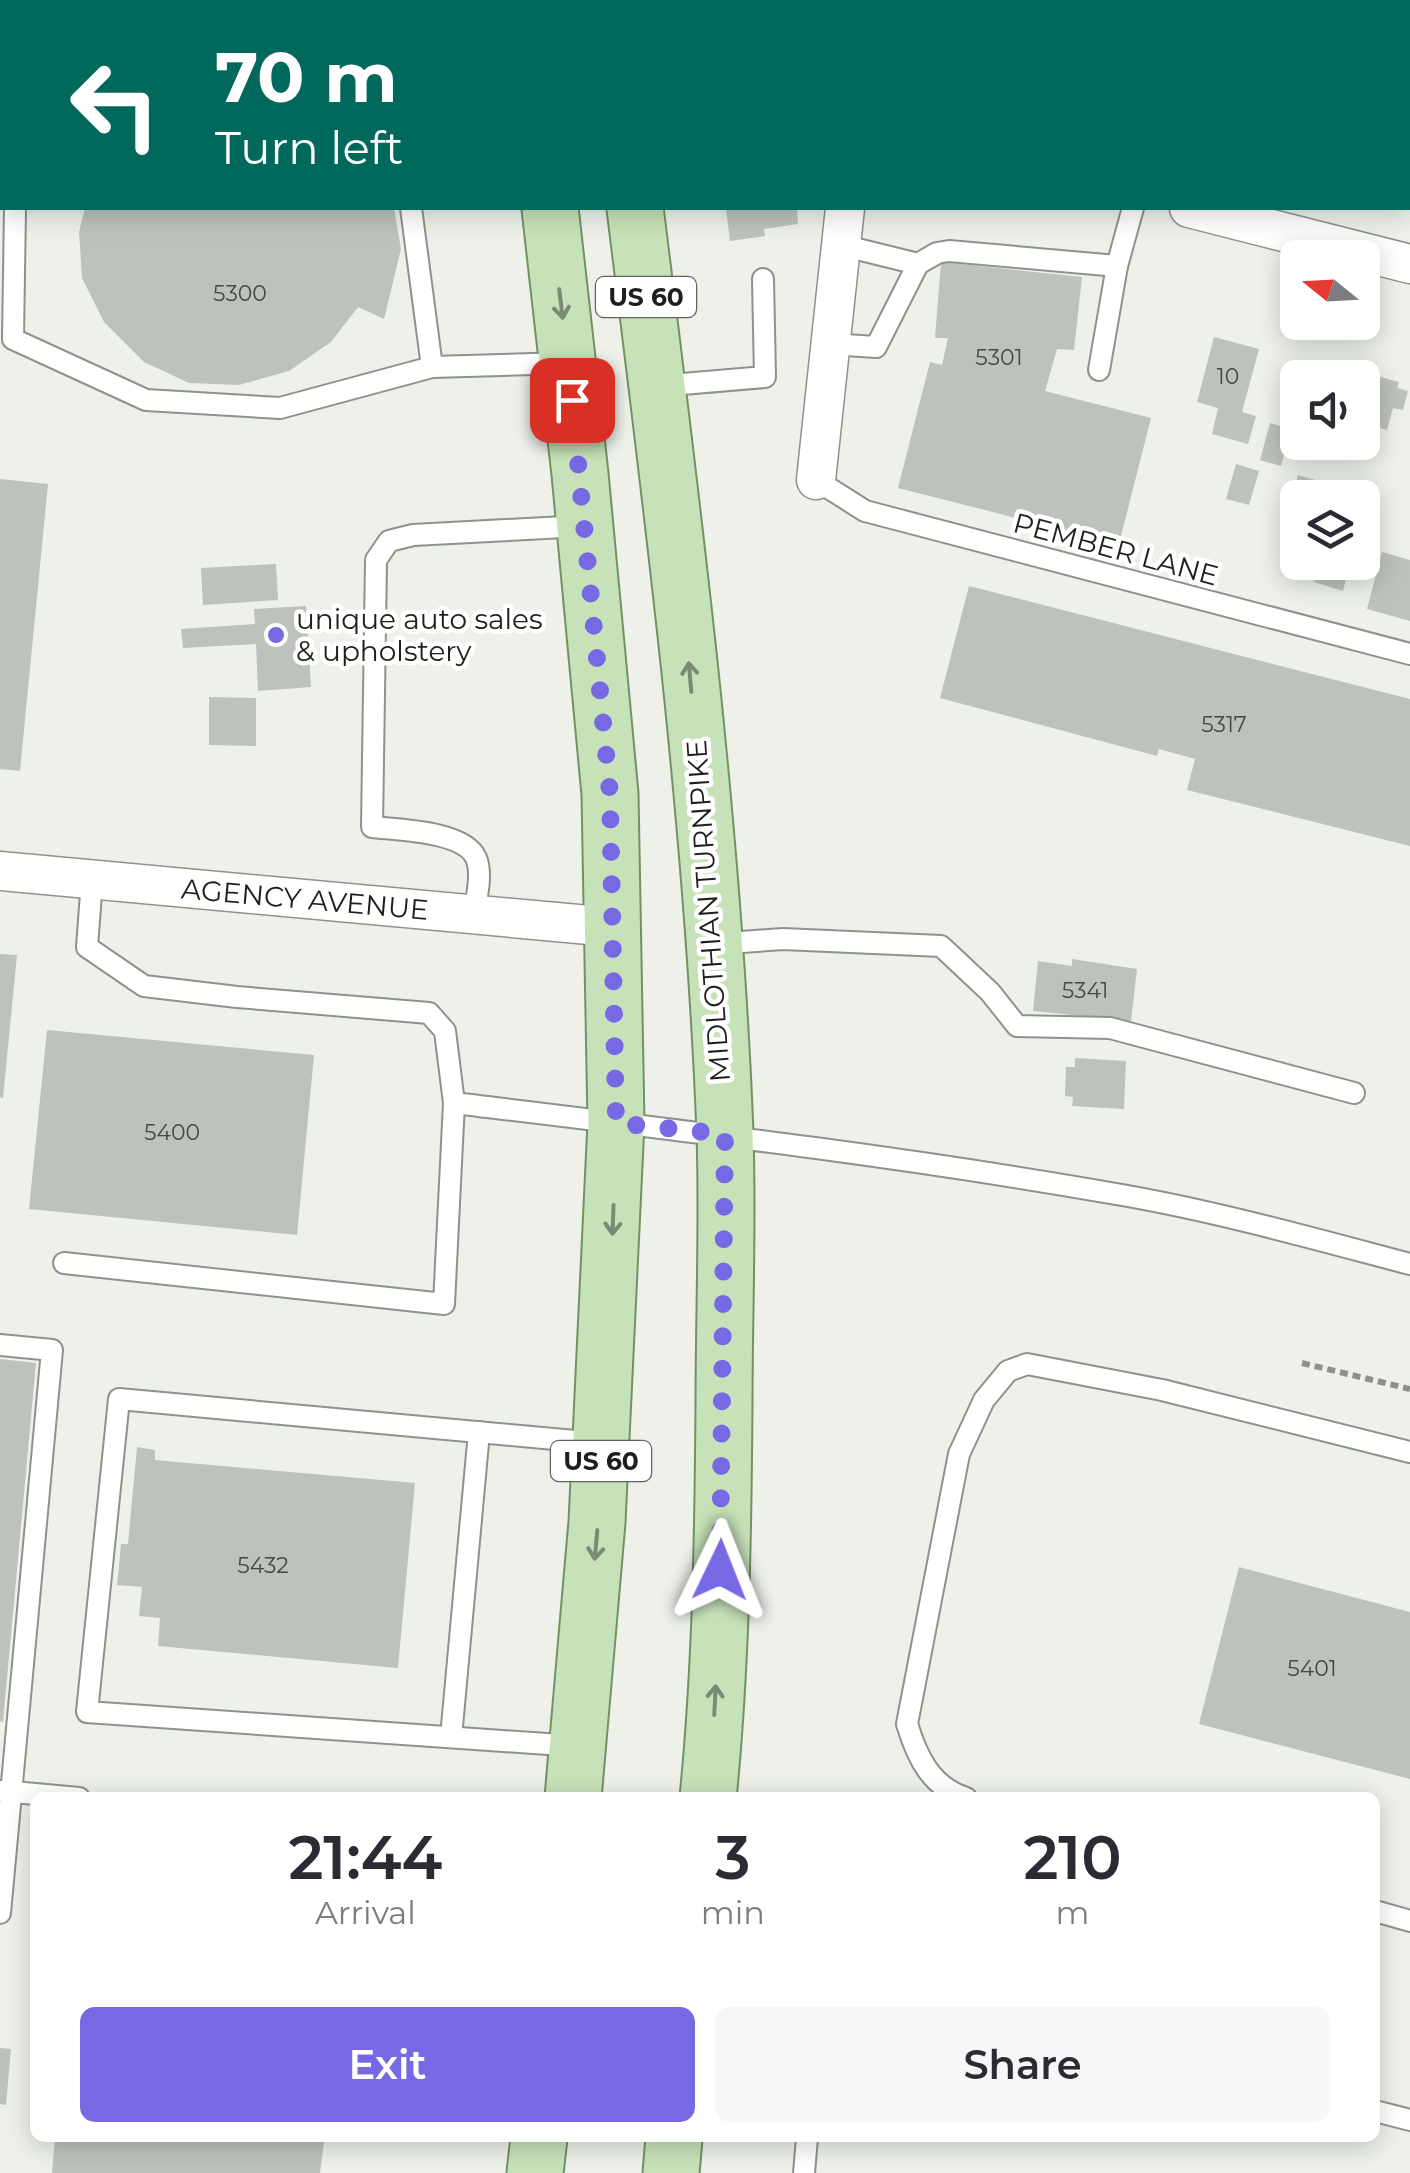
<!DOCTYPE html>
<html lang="en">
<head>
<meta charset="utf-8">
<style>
	:root { --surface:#fff; --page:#f7f7f7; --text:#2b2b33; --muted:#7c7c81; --accent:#7768e3 }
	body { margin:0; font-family:Montserrat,sans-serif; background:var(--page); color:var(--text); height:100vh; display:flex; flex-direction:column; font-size:38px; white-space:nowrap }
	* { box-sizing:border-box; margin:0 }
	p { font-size:32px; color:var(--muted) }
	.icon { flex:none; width:55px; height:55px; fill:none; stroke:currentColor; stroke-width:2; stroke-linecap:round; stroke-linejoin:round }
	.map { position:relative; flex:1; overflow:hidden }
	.drawer { position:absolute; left:30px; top:1792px; width:1350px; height:350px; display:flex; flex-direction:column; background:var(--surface); border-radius:15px; box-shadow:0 5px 25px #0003 }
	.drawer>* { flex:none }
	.guide { position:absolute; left:0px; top:0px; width:1410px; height:210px; box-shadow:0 5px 25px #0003; background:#00695c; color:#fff; overflow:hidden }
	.needle { width:65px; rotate:288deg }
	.controls { position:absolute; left:1280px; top:240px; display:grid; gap:20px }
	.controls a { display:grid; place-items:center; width:100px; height:100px; border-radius:15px; background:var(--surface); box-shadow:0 5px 25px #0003; font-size:50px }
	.pin { position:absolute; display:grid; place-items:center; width:85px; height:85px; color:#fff; margin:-42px; border-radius:20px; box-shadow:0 5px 15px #0006 }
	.me { position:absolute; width:110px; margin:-55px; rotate:2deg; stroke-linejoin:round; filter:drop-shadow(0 0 8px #0008) }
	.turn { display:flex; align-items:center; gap:35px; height:210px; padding:0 50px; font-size:45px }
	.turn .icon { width:130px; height:130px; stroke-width:2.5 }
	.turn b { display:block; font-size:70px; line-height:85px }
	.eta { display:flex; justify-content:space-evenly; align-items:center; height:170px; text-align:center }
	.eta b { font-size:60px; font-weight:600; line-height:70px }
	.action { display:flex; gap:20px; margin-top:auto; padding:20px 50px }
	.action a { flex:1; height:115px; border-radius:15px; background:var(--accent); color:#fff; font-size:40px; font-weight:600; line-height:115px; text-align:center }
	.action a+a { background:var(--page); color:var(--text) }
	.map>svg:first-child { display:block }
	.building { fill:#bec2bc }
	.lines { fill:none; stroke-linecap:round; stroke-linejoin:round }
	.lane-casing { stroke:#8e928c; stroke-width:24 }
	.street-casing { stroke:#8e928c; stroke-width:41 }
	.primary-casing { stroke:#749164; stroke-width:59 }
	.path { stroke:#8d908b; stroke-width:6; stroke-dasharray:8 5; stroke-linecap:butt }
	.lane { stroke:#fff; stroke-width:20 }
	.street { stroke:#fff; stroke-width:38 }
	.primary { stroke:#c7e2b9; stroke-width:55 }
	.oneway { stroke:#7b8a73 }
	.route { stroke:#7768e3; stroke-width:18; stroke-dasharray:0 32.4 }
	.poi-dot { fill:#7768e3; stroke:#fff; stroke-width:4 }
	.labels { text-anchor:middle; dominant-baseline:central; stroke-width:9; stroke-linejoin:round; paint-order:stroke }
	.number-label { font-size:22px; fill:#464845 }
	.shield { fill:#fff; stroke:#626261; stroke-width:2.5 }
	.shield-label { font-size:25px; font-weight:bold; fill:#1e1f1d }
	.street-label { font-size:28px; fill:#1e1f1d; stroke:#fff }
	.poi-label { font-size:28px; fill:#1e1f1d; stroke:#fff; text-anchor:start }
</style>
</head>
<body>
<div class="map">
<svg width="1410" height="2173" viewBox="0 0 1410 2173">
	<rect width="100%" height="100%" fill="#edf1ea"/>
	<!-- building -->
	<g class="building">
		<path d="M85 208H394L401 249 384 319 358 307 331 342 289 371 239 385 189 383 144 362 104 322 82 278 79 232Z"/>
		<path d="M726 208H797L798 224 764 229 765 236 730 241Z"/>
		<path d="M941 262 1082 277 1074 350 1057 349 1045 391 1151 418 1119 544 898 488 930 362 942 365 948 338H935Z"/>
		<path d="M1214 337 1259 349 1242 412 1256 416 1248 444 1212 434 1218 408 1197 402Z"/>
		<path d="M1332 364 1399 382 1397 388 1408 391 1403 410 1393 408 1387 430 1380 428 1375 445 1362 442V378H1328Z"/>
		<path d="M1270 423 1291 429 1281 466 1260 460Z"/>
		<path d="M1236 464 1259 471 1249 505 1226 499Z"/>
		<path d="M1298 475 1342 488 1339 498H1298V504L1290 502Z"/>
		<path d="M0 479 48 484 20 771 0 769Z"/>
		<path d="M1382 552 1410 560V621L1367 609Z"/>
		<path d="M1320 562H1350L1343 591 1314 582Z"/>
		<path d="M276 564 278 600 203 605 201 568Z"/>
		<path d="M969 586 1410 699V846L1187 790 1195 759 1159 749 1157 756 940 698Z"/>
		<path d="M306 606 311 687 258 691 256 644 183 648 181 629 255 624 254 609Z"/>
		<path d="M209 697 256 698V746L209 745Z"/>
		<path d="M0 954 17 955 3 1098 0 1097Z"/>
		<path d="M1072 959 1137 969 1131 1021 1033 1011 1038 961 1072 966Z"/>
		<path d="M47 1030 314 1055 297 1235 29 1209Z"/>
		<path d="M1075 1058 1126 1061 1124 1109 1072 1106 1073 1097 1065 1096 1066 1067H1075Z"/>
		<path d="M0 1359 36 1363 3 1722 0 1721Z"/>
		<path d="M137 1447 155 1450V1460L415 1483 398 1668 158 1646 160 1618 139 1616 142 1587 117 1585 121 1544H128Z"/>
		<path d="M1239 1567 1410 1612V1779L1199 1724Z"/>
		<path d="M0 2048 11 2049 6 2105 0 2104Z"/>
		<path d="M55 2138H284L324 2142 320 2173H52Z"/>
	</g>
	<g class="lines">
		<defs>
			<g id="lane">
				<path d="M374 0V2"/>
				<path d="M19 2V0"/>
				<path d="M15 208 13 339 146 400 280 408 432 367"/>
				<path d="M411 208 432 367 566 363"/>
				<path d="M841 245 918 264"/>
				<path d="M830 344 876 347 918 264 937 253 949 251 1117 266 1133 208"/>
				<path d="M1099 370 1117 266"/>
				<path d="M659 386 765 377 763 279"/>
				<path d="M816 480 865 511 1410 654"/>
				<path d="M92 880 87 947 144 986 237 997 429 1013 445 1031 454 1103C677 1130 901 1156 1122 1195 1219 1212 1315 1239 1410 1264"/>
				<path d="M474 914C476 899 483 874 476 858 464 831 399 830 372 827L376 560 389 541 413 535 583 526"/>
				<path d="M714 944 783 939 941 946 990 992 1017 1026 1110 1028 1354 1093"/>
				<path d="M64 1263 444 1304 454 1103"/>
				<path d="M0 1345 52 1350 0 1913"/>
				<path d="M451 1737 479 1432"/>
				<path d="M576 1746 87 1712 119 1399 597 1443"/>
				<path d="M2 1791 79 1798"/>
				<path d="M966 1798C931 1787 917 1757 907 1724L959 1454 984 1400 1008 1371 1027 1364 1162 1390 1410 1452"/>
				<path d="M1375 1911 1410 1921"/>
				<path d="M1375 2111 1410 2120"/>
				<path d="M804 2173 807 2138"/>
			</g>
			<g id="street">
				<path d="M863 2V0"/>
				<path d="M1189 208 1410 264"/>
				<path d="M816 480 845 208"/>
				<path d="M0 871 611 927"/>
			</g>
			<g id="primary">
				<path d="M526 0V2"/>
				<path d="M609 0V2"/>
				<path d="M550 208 580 474 610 794 616 1123 597 1522 573 1798"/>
				<path d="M635 208C673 515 713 823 725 1133 728 1223 724 1315 724 1405 723 1536 721 1668 708 1798"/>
				<path d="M535 2173 539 2138"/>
				<path d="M671 2173 674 2138"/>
			</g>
		</defs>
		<!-- lane casing -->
		<use href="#lane" class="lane-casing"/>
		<!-- street casing -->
		<use href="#street" class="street-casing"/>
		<!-- primary casing -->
		<use href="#primary" class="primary-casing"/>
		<!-- path -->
		<path class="path" d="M1302 1363 1410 1389"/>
		<!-- lane -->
		<use href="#lane" class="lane"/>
		<!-- street -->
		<use href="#street" class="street"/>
		<!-- primary -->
		<use href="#primary" class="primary"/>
	</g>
	<!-- one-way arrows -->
	<defs><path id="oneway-shaft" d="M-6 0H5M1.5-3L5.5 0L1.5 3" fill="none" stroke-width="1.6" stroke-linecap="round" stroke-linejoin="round" transform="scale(2.5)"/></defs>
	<g class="oneway">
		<use href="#oneway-shaft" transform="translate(561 304) rotate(83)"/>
		<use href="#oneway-shaft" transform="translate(690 677) rotate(-95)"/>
		<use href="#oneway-shaft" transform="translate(613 1220) rotate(92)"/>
		<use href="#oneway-shaft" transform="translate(596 1545) rotate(95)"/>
		<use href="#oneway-shaft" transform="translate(715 1700) rotate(-87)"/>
	</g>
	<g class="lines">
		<!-- route -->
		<path class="route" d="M572 400 610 794 616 1123 725 1134 720 1570"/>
	</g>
	<!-- markers -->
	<circle class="poi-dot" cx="276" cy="635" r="10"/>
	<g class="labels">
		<!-- number labels -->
		<g class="number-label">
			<text x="240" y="293">5300</text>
			<text x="999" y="357">5301</text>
			<text x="1228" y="376">10</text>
			<text x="1224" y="724">5317</text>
			<text x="1085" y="990">5341</text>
			<text x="172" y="1132">5400</text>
			<text x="263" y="1565">5432</text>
			<text x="1312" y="1668">5401</text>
		</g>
		<!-- shield labels -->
		<g class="shield">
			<rect x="596" y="277" width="100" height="40" rx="8"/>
			<rect x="551" y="1441" width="100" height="40" rx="8"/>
		</g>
		<g class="shield-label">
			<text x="646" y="297">US 60</text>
			<text x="601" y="1461">US 60</text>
		</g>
		<!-- street labels -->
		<g class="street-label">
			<text transform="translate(1116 549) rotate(15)">PEMBER LANE</text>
			<text transform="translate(305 899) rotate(5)">AGENCY AVENUE</text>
			<text transform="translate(708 911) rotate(-94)">MIDLOTHIAN TURNPIKE</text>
		</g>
		<!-- poi labels -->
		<g class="poi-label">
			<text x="296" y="619">unique auto sales<tspan x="296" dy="32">&amp; upholstery</tspan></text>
		</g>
	</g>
</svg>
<div class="controls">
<a><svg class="needle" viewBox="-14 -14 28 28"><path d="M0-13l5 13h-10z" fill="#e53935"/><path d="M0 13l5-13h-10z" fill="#7c7c81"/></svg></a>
<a><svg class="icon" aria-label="sound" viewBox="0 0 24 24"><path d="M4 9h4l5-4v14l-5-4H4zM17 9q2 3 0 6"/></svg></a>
<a><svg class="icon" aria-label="layers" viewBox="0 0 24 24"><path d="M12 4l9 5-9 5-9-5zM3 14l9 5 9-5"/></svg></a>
</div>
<div class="pin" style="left:572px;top:400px;background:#d93025"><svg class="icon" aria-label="arrive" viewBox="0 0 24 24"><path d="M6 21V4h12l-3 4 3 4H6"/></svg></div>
<svg class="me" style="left:720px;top:1570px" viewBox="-20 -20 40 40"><path d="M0-17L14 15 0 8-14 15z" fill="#7768e3" stroke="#fff" stroke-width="4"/></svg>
<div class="guide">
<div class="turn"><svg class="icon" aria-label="left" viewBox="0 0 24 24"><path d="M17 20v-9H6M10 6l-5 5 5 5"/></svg><div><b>70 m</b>Turn left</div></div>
</div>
<section class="drawer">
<div class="eta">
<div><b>21:44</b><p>Arrival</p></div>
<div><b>3</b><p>min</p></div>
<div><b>210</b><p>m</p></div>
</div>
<div class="action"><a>Exit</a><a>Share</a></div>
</section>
</div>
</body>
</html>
